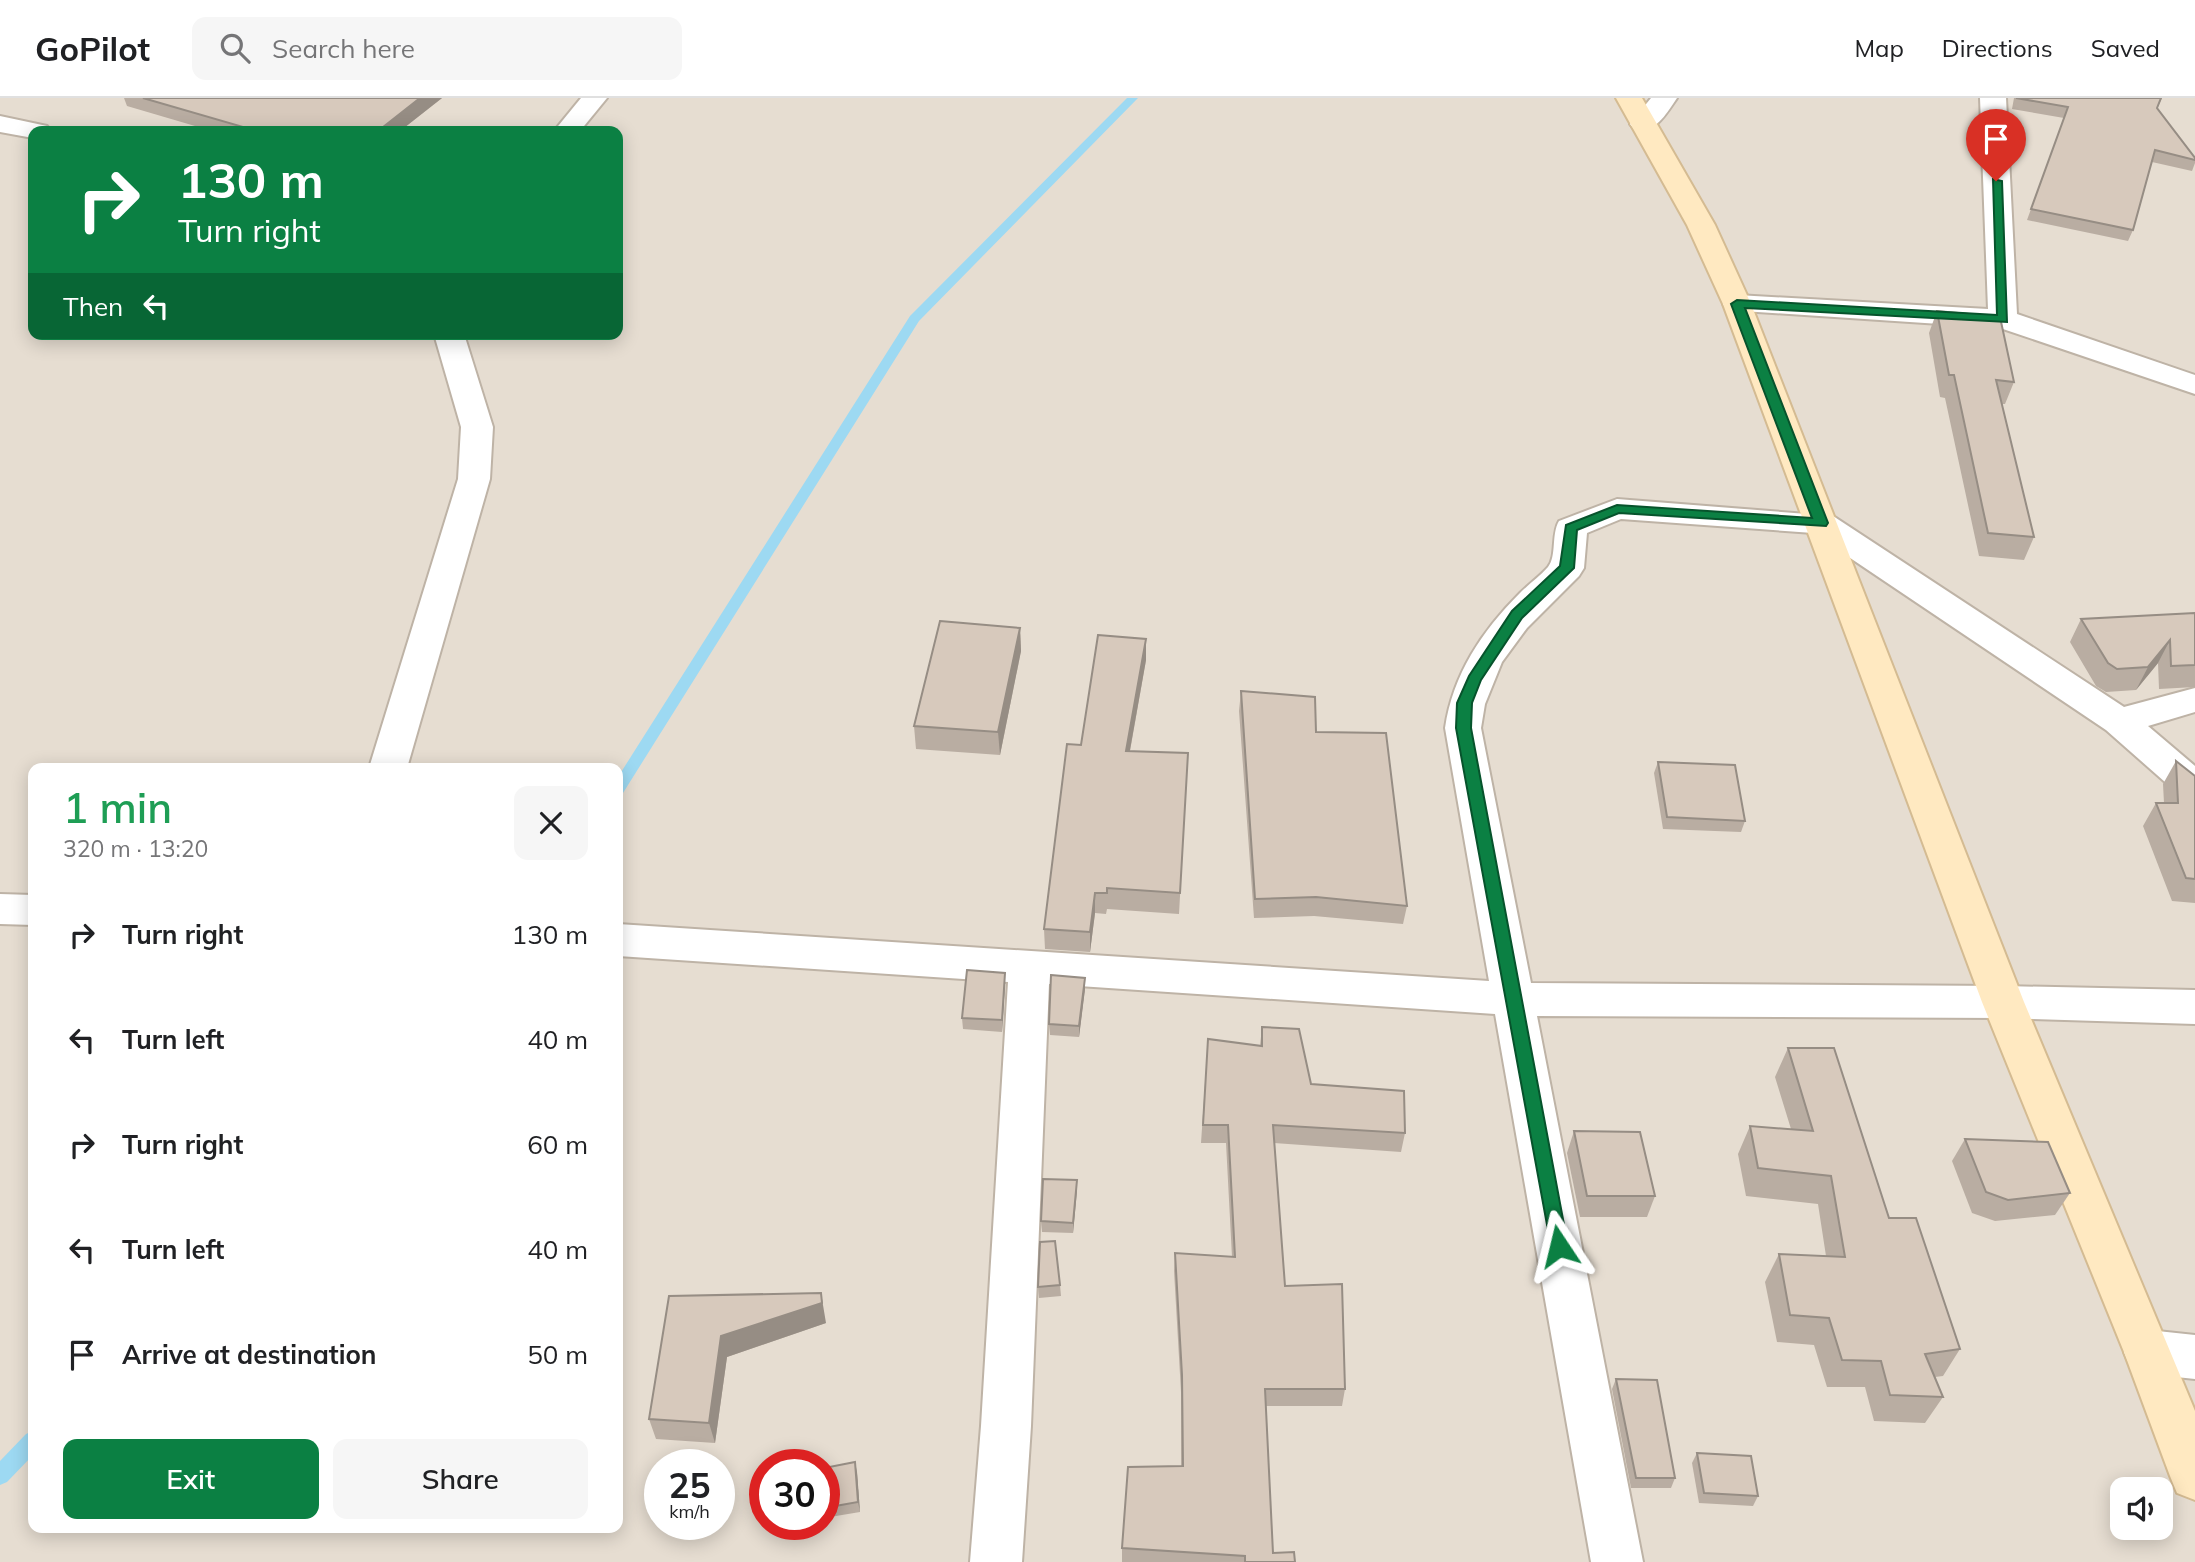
<!DOCTYPE html>
<html lang="en">
<head>
<meta charset="utf-8">
<style>
	:root { --surface:#fff; --page:#f6f6f6; --text:#202124; --muted:#757577; --line:#e0e0e0; --accent:#0b8043 }
	body { margin:0; font-family:Mulish,sans-serif; background:var(--page); color:var(--text); height:100vh; display:flex; flex-direction:column; font-size:26px; white-space:nowrap }
	* { box-sizing:border-box; margin:0 }
	p { font-size:23px; color:var(--muted) }
	.icon { flex:none; width:38px; height:38px; fill:none; stroke:currentColor; stroke-width:2; stroke-linecap:round; stroke-linejoin:round }
	.map { position:relative; flex:1; overflow:hidden }
	.sheet { position:absolute; left:28px; top:665px; width:595px; height:770px; display:flex; flex-direction:column; background:var(--surface); border-radius:14px; box-shadow:0 4px 18px #0003 }
	.sheet>* { flex:none }
	.hud { position:absolute; left:28px; top:28px; width:595px; height:214px; border-radius:14px; box-shadow:0 4px 18px #0003; background:#0b8043; color:#fff; overflow:hidden }
	.tools { position:absolute; left:2110px; top:1379px; display:grid; gap:14px }
	.tools a { display:grid; place-items:center; width:63px; height:63px; border-radius:14px; background:var(--surface); box-shadow:0 4px 18px #0003; font-size:35px }
	.speed { position:absolute; left:644px; top:1351px; display:flex; gap:14px; font-size:35px; font-weight:700; text-align:center }
	.speed>* { display:grid; place-content:center; width:91px; height:91px; border-radius:50%; background:var(--surface); box-shadow:0 4px 18px #0003; line-height:1 }
	.speed small { font-size:18px; font-weight:400 }
	.speed .limit { border:10px solid #d22; background:#fff; color:#111 }
	.pin { position:absolute; display:grid; place-items:center; width:60px; height:60px; color:#fff; margin:-72px -30px; border-radius:50% 50% 50% 0; rotate:-45deg; box-shadow:0 0 7px #0007 }
	.pin .icon { rotate:45deg }
	.me { position:absolute; width:77px; margin:-38px; rotate:350deg; stroke-linejoin:round; filter:drop-shadow(0 0 5px #0008) }
	.turn { display:flex; align-items:center; gap:24px; height:147px; padding:0 35px; font-size:32px }
	.turn .icon { width:91px; height:91px; stroke-width:2.5 }
	.turn b { display:block; font-size:49px; line-height:60px }
	.then { display:flex; align-items:center; height:66px; padding:0 35px; background:#0003; gap:14px; font-size:26px }
	.round { display:grid; place-items:center; flex:none; width:74px; height:74px; border-radius:14px; background:var(--page) }
	.overview { display:flex; align-items:center; justify-content:space-between; height:119px; padding:0 35px }
	h1 { font-size:42px; font-weight:600; line-height:52px; color:#1e9e55 }
	.action { display:flex; gap:14px; margin-top:auto; padding:14px 35px }
	.action a { flex:1; height:80px; border-radius:14px; background:var(--accent); color:#fff; font-size:28px; font-weight:600; line-height:80px; text-align:center }
	.action a+a { background:var(--page); color:var(--text) }
	ul { padding:0; list-style:none }
	li { display:flex; align-items:center; gap:21px; height:105px; padding:0 35px }
	li div { flex:1 }
	li b { display:block; font-size:26px }
	li em { font-style:normal }
	header { display:flex; align-items:center; gap:42px; box-sizing:border-box; height:98px; padding:0 35px; background:var(--surface); border-bottom:2px solid var(--line) }
	header strong { font-size:33px }
	nav { display:flex; gap:38px; margin-inline-start:auto; font-size:24px }
	.search { width:490px; height:63px; background:var(--page); display:flex; align-items:center; gap:18px; box-sizing:border-box; padding:0 24px; border-radius:14px; color:var(--muted); font-size:26px }
	.map>svg:first-child { display:block }
	.residential { fill:#e6ddd1; fill-rule:evenodd }
	.lines { fill:none; stroke-linecap:round; stroke-linejoin:round }
	.stream { fill:#9dd9f2; fill-rule:evenodd }
	.minor-casing { stroke:#beb3a6; stroke-width:4 }
	.secondary-casing { stroke:#d4bb92; stroke-width:4 }
	.minor { fill:#fff; fill-rule:evenodd }
	.secondary { fill:#ffe9c1; fill-rule:evenodd }
	.wall { fill:#b9ada2 }
	.shaded-wall { fill:#968d84 }
	.building { fill:#d7c9bc; stroke:#968d84; stroke-width:2 }
	.route { fill:#0b8043; stroke:#07532c; stroke-width:2 }
</style>
</head>
<body>
<header>
<strong>GoPilot</strong>
<div class="search"><svg class="icon" aria-label="search" viewBox="0 0 24 24"><circle cx="10" cy="10" r="6"/><path d="M15 15l6 6"/></svg>Search here</div>
<nav><a>Map</a><a>Directions</a><a>Saved</a></nav>
</header>
<div class="map">
<svg width="2195" height="1464" viewBox="0 0 2195 1464">
	<rect width="100%" height="100%" fill="#f2ece3"/>
	<!-- residential -->
	<path class="residential" d="M0 0H2195V1464H0ZM33 33H618V236H33ZM33 670H618V1430H33ZM660 1367H719V1426H660ZM765 1367H824V1426H765ZM2123 1391H2161V1430H2123Z"/>
	<g class="lines">
		<!-- stream -->
		<g class="stream">
			<path d="M1127 0H1138L919 223 623 695 618 696V679L910 218Z"/>
			<path d="M33 1333V1357L7 1384 0 1387V1363L26 1336Z"/>
		</g>
		<defs>
			<g id="minor">
				<path d="M581 0H607L580 33H554Z"/>
				<path d="M1651 0H1677C1666 16 1655 37 1634 31L1630 26Z"/>
				<path d="M1980 0H2006L2017 216 2195 277V296L2000 230 1727 212 1723 206 1727 200 1737 197 1988 211Z"/>
				<path d="M0 18 47 28 51 33H33V40L0 34Z"/>
				<path d="M434 236H464L493 329 490 381 407 670H369L458 381 461 329Z"/>
				<path d="M1617 401 1833 418 2124 609 2195 590V614L2148 628 2195 668V703L2182 699 2106 632 1813 435 1621 421 1587 435 1584 470 1579 478 1527 530 1502 564 1485 606 1481 630 1531 885 2003 888 2195 892V926L2003 920 1537 918 1643 1464H1591L1495 916 1049 886 1031 1328 1022 1464H970L981 1328 1008 884 618 858V826L1489 883 1445 630C1453 576 1482 533 1520 495 1529 486 1540 478 1548 469 1557 458 1551 436 1559 423Z"/>
				<path d="M0 796 33 797V827L0 826Z"/>
				<path d="M2148 1232 2195 1237V1281L2148 1276 2131 1270 2124 1254 2131 1238Z"/>
			</g>
			<path id="secondary" d="M1616 0H1642L1715 127 1751 206 2024 904 2195 1313V1402L2177 1395 2170 1378 2124 1254 1982 904 1723 206 1687 127Z"/>
		</defs>
		<!-- minor casing -->
		<use href="#minor" class="minor-casing"/>
		<!-- secondary casing -->
		<use href="#secondary" class="secondary-casing"/>
		<!-- minor -->
		<use href="#minor" class="minor"/>
		<!-- secondary -->
		<use href="#secondary" class="secondary"/>
	</g>
	<!-- wall -->
	<g class="wall">
		<path d="M124 0H442L400 33H212L127 8Z"/>
		<path d="M2014 0H2162L2157 11 2195 60V65L2192 73 2152 64 2133 132 2128 143 2027 122 2064 20 2012 11Z"/>
		<path d="M1937 213 2014 284 2005 306H2002L2034 439 2024 462 1979 458 1945 300 1940 299 1929 235Z"/>
		<path d="M2195 515V589L2159 591 2158 565 2136 592 2106 594 2096 588 2070 544 2081 521Z"/>
		<path d="M1020 530 1021 553 1000 657 916 651 914 628Z"/>
		<path d="M1146 541V562L1130 653 1188 655 1179 816 1107 811 1106 816 1095 815 1090 854 1045 851 1044 831 1081 647Z"/>
		<path d="M1241 593 1316 634 1407 808 1403 826 1314 818 1254 820 1239 613Z"/>
		<path d="M2176 663 2195 678V805L2172 803 2143 728 2156 705H2164L2163 686Z"/>
		<path d="M1658 664 1745 723 1741 734 1663 731 1654 675Z"/>
		<path d="M1005 886 1002 934 963 931 962 920Z"/>
		<path d="M1085 891 1079 939 1050 937 1049 926Z"/>
		<path d="M1262 929 1311 986 1405 1035 1401 1054 1274 1045 1285 1188 1345 1291 1342 1308H1266L1273 1455 1295 1464H1122V1450L1181 1368V1294L1174 1173 1175 1155 1232 1159 1226 1045H1201L1208 941 1260 948Z"/>
		<path d="M1788 950 1889 1120 1960 1251 1943 1278 1935 1279 1943 1299 1925 1325 1874 1323 1865 1289H1827L1814 1247 1777 1244 1765 1184 1779 1156 1826 1158 1818 1106 1746 1098 1738 1056 1750 1028 1791 1031 1775 979Z"/>
		<path d="M1574 1033 1655 1098 1647 1119H1580L1567 1055Z"/>
		<path d="M1965 1041 2070 1095 2055 1117 1995 1123 1972 1115 1952 1063Z"/>
		<path d="M1077 1082 1073 1135 1042 1134 1041 1123Z"/>
		<path d="M1060 1187 1061 1198 1039 1200 1038 1189Z"/>
		<path d="M669 1198 826 1225 727 1259 715 1345 656 1341 649 1321Z"/>
		<path d="M1616 1281 1675 1380 1671 1390H1631L1612 1291Z"/>
		<path d="M1697 1355 1758 1398 1753 1408 1699 1405 1692 1365Z"/>
		<path d="M824 1370 857 1374 860 1414 824 1420Z"/>
	</g>
	<!-- shaded-wall -->
	<g class="shaded-wall">
		<path d="M420 0H442L400 33H378Z"/>
		<path d="M1020 530 1021 553 1000 657 998 634Z"/>
		<path d="M1146 541V562L1126 674V653Z"/>
		<path d="M2170 542 2158 565 2136 592 2148 569Z"/>
		<path d="M1095 795V815L1090 854V834Z"/>
		<path d="M1005 875V886L1002 934V922Z"/>
		<path d="M1085 880V891L1079 939V928Z"/>
		<path d="M1077 1082V1093L1073 1135V1125Z"/>
		<path d="M821 1195 826 1225 727 1259 715 1345 709 1325 721 1238Z"/>
		<path d="M855 1364 857 1374 860 1414 858 1404Z"/>
	</g>
	<!-- building -->
	<g class="building">
		<path d="M143 0H420L378 33H257Z"/>
		<path d="M2016 0H2161L2157 10 2195 60V62L2155 52 2133 132 2031 111 2068 9Z"/>
		<path d="M1937 213 2000 219 2014 284 1996 282 2034 439 1988 435 1954 277H1949Z"/>
		<path d="M2195 515V567L2171 568 2170 542 2148 569 2117 571 2108 565 2081 521Z"/>
		<path d="M940 523 1020 530 998 634 914 628Z"/>
		<path d="M1098 537 1146 541 1126 653 1188 655 1180 795 1107 790V795H1095L1090 834 1044 831 1067 646 1081 647Z"/>
		<path d="M1241 593 1315 599 1316 634 1386 635 1407 808 1316 799 1255 801Z"/>
		<path d="M2176 663 2195 678V781L2186 780 2156 705H2178Z"/>
		<path d="M1658 664 1735 667 1745 723 1667 719Z"/>
		<path d="M967 872 1005 875 1002 922 962 920Z"/>
		<path d="M1051 877 1085 880 1079 928 1049 926Z"/>
		<path d="M1262 929 1299 931 1311 986 1404 993 1405 1035 1273 1027 1285 1188 1342 1186 1345 1291H1265L1273 1455 1294 1454 1295 1464H1245V1458L1122 1450 1128 1369 1183 1368 1182 1277 1175 1155 1235 1159 1228 1027H1203L1208 941 1262 948Z"/>
		<path d="M1788 950H1834L1889 1120H1916L1960 1251 1925 1256 1943 1299 1890 1297 1881 1263 1842 1262 1829 1220 1790 1217 1779 1156 1845 1159 1831 1078 1758 1070 1750 1028 1813 1033Z"/>
		<path d="M1574 1033 1640 1034 1655 1098H1587Z"/>
		<path d="M1965 1041 2048 1044 2070 1095 2008 1102 1986 1094Z"/>
		<path d="M1043 1081 1077 1082 1073 1125 1041 1123Z"/>
		<path d="M1055 1143 1060 1187 1038 1189 1040 1144Z"/>
		<path d="M821 1195 822 1205 721 1238 709 1325 649 1321 669 1198Z"/>
		<path d="M1616 1281 1657 1282 1675 1380H1636Z"/>
		<path d="M1697 1355 1751 1358 1758 1398 1704 1395Z"/>
		<path d="M855 1364 858 1404 824 1410V1370Z"/>
	</g>
	<!-- route -->
	<path class="route" d="M1993 81 2002 83 2007 224 1745 210 1828 425 1826 428 1619 415 1577 432 1574 470 1522 520 1481 582 1472 605 1471 630 1568 1148 1566 1154 1559 1157 1552 1154 1456 630 1457 605 1469 578 1512 513 1560 468 1566 427 1617 407 1812 420 1731 206 1737 202 1997 217Z"/>
</svg>
<div class="tools">
<a><svg class="icon" aria-label="sound" viewBox="0 0 24 24"><path d="M4 9h4l5-4v14l-5-4H4zM17 9q2 3 0 6"/></svg></a>
</div>
<div class="speed"><div>25<small>km/h</small></div><div class="limit">30</div></div>
<div class="pin" style="left:1996px;top:83px;background:#d93025"><svg class="icon" aria-label="arrive" viewBox="0 0 24 24"><path d="M6 21V4h12l-3 4 3 4H6"/></svg></div>
<svg class="me" style="left:1559px;top:1148px" viewBox="-20 -20 40 40"><path d="M0-17L14 15 0 8-14 15z" fill="#0b8043" stroke="#fff" stroke-width="4"/></svg>
<div class="hud">
<div class="turn"><svg class="icon" aria-label="right" viewBox="0 0 24 24"><path d="M7 20v-9h11M14 6l5 5-5 5"/></svg><div><b>130 m</b>Turn right</div></div>
<div class="then">Then<svg class="icon" aria-label="left" viewBox="0 0 24 24"><path d="M17 20v-9H6M10 6l-5 5 5 5"/></svg></div>
</div>
<section class="sheet">
<div class="overview"><div><h1>1 min</h1><p>320 m · 13:20</p></div><a class="round"><svg class="icon" aria-label="close" viewBox="0 0 24 24"><path d="M6 6l12 12M18 6L6 18"/></svg></a></div>
<ul>
<li><svg class="icon" aria-label="right" viewBox="0 0 24 24"><path d="M7 20v-9h11M14 6l5 5-5 5"/></svg><div><b>Turn right</b></div><em>130 m</em></li>
<li><svg class="icon" aria-label="left" viewBox="0 0 24 24"><path d="M17 20v-9H6M10 6l-5 5 5 5"/></svg><div><b>Turn left</b></div><em>40 m</em></li>
<li><svg class="icon" aria-label="right" viewBox="0 0 24 24"><path d="M7 20v-9h11M14 6l5 5-5 5"/></svg><div><b>Turn right</b></div><em>60 m</em></li>
<li><svg class="icon" aria-label="left" viewBox="0 0 24 24"><path d="M17 20v-9H6M10 6l-5 5 5 5"/></svg><div><b>Turn left</b></div><em>40 m</em></li>
<li><svg class="icon" aria-label="arrive" viewBox="0 0 24 24"><path d="M6 21V4h12l-3 4 3 4H6"/></svg><div><b>Arrive at destination</b></div><em>50 m</em></li>
</ul>
<div class="action"><a>Exit</a><a>Share</a></div>
</section>
</div>
</body>
</html>
